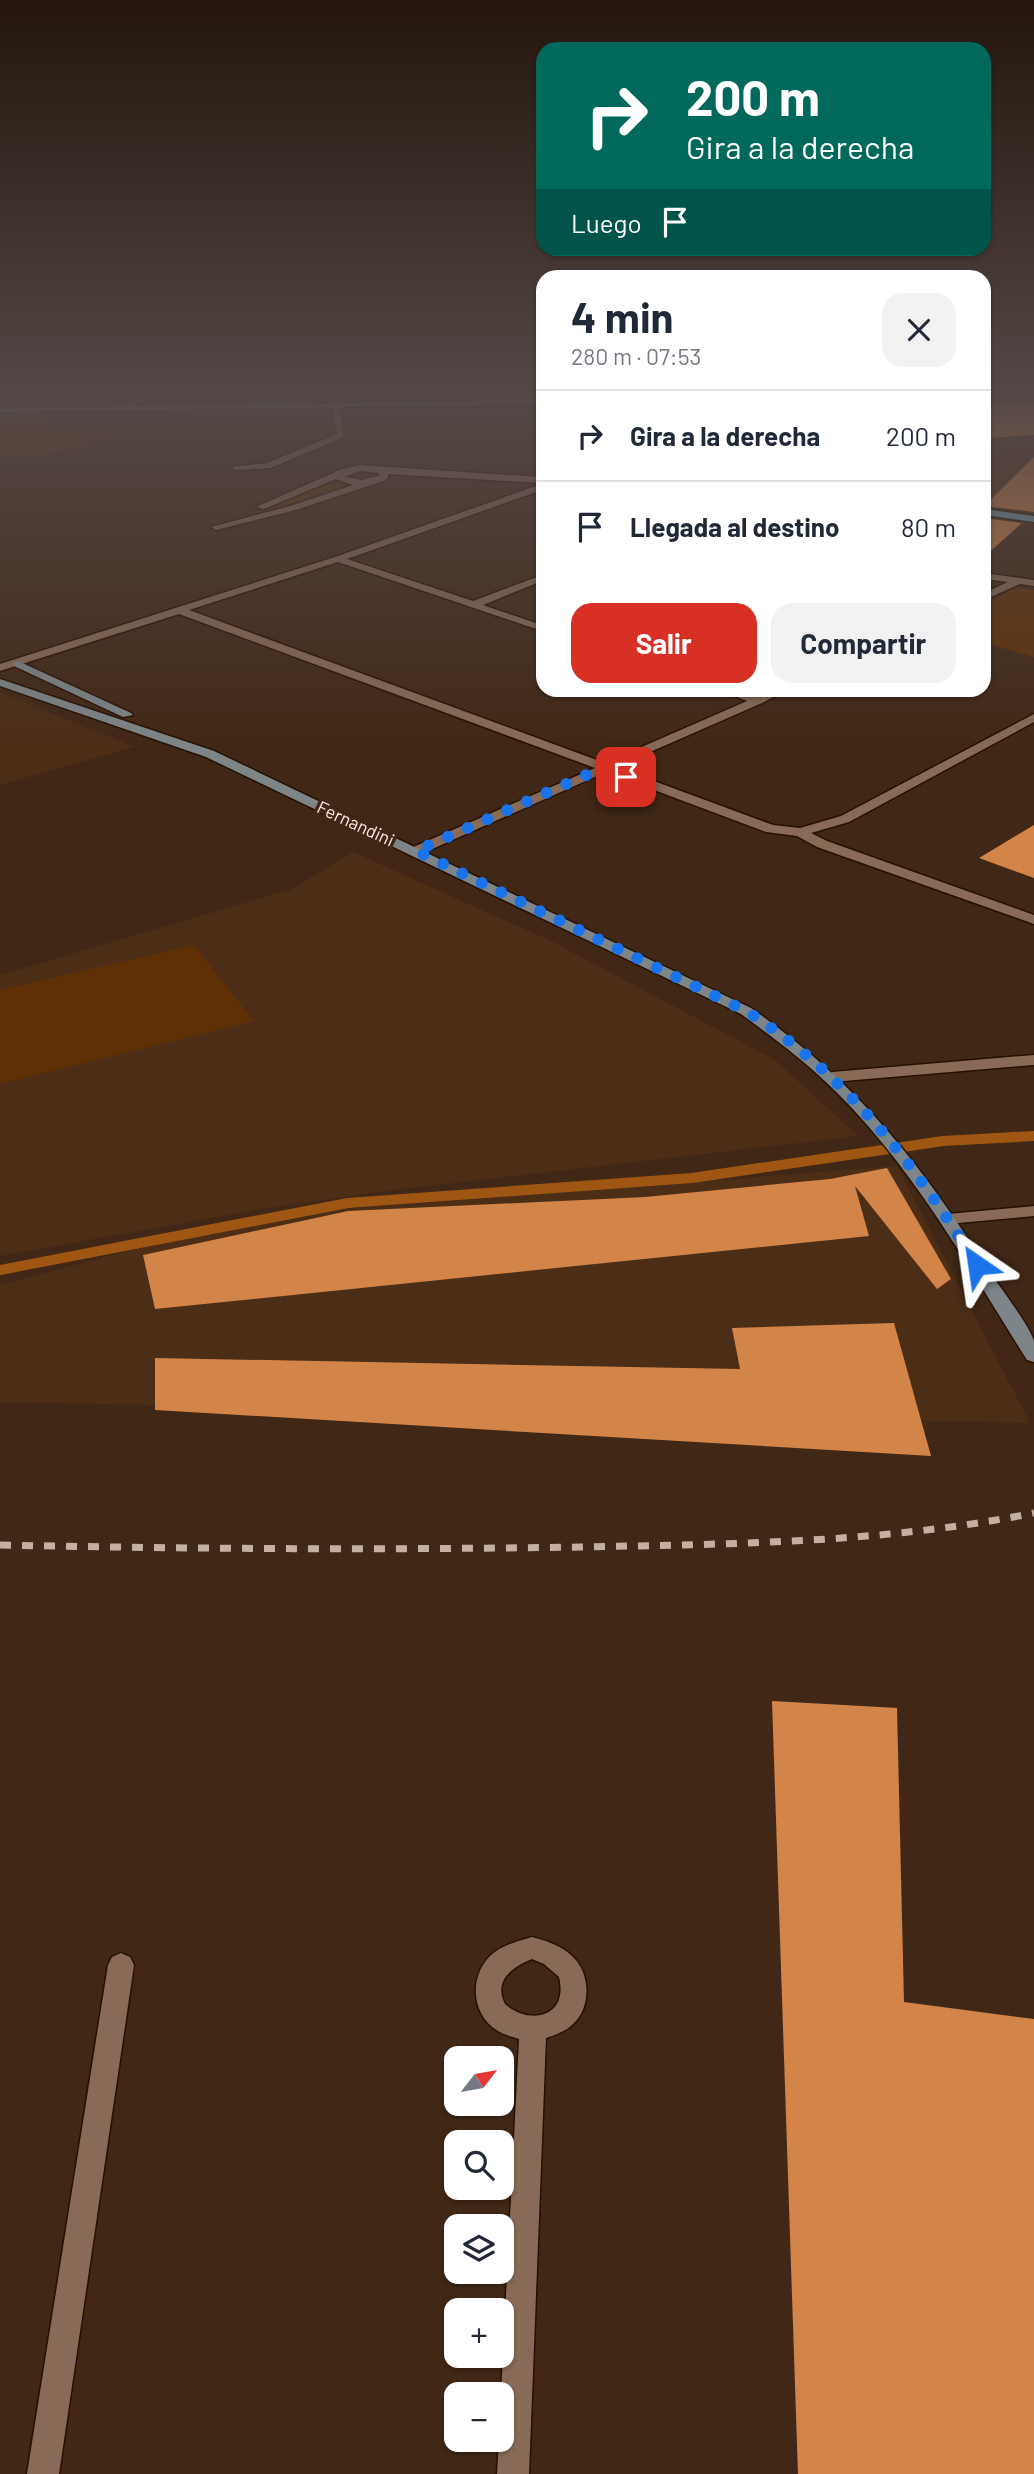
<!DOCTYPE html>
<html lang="es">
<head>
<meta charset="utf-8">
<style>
	:root { --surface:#fff; --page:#f2f2f3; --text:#1f2937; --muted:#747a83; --line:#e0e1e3; --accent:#d93025 }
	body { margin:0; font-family:Barlow,sans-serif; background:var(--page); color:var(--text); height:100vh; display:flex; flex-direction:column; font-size:26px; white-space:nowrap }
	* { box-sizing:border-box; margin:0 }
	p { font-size:23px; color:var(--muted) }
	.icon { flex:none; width:38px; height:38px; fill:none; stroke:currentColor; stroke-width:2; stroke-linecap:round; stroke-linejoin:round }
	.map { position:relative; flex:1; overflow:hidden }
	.sheet { position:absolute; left:536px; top:270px; width:455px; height:427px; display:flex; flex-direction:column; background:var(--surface); border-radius:21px; box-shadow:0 2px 5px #0004 }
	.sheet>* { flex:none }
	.banner { position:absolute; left:536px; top:42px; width:455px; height:214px; border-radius:21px; box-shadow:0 2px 5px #0004; background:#00695c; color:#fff; overflow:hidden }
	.needle { width:46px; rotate:59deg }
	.tools { position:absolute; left:444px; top:2046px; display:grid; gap:14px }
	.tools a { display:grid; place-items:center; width:70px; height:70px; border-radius:14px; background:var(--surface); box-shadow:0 2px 5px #0004; font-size:35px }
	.pin { position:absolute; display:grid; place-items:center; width:60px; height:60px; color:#fff; margin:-30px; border-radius:14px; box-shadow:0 4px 10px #0006 }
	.me { position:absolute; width:77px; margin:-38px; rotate:328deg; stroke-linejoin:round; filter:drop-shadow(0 0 5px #0008) }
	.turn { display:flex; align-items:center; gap:24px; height:147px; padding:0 35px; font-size:32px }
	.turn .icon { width:91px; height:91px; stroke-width:2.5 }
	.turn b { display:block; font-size:49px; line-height:60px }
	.then { display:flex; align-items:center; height:66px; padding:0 35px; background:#0003; gap:14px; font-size:26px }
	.round { display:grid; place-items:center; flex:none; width:74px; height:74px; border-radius:21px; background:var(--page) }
	.headline { display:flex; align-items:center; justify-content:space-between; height:119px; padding:0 35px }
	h1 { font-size:42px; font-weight:700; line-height:52px }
	.primary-button { display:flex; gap:14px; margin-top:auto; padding:14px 35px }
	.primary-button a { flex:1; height:80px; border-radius:21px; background:var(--accent); color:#fff; font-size:28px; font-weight:700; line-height:80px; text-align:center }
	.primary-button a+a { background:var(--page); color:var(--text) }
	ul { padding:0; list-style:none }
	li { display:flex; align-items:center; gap:21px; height:91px; padding:0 35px; border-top:2px solid var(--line) }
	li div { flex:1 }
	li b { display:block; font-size:26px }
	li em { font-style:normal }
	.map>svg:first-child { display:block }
	.built { fill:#4c2d16 }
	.green { fill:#5f3006 }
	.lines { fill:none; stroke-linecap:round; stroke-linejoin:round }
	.stream { stroke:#a05613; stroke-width:10 }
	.building { fill:#d38449 }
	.street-casing { stroke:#261001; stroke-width:3 }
	.secondary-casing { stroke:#261001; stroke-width:3 }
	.primary-casing { stroke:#261001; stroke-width:3 }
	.street { fill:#886a57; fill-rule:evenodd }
	.secondary { fill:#7d8588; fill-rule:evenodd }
	.primary { fill:#72a0ba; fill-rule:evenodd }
	.rail { stroke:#c4b0a3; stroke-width:7; stroke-dasharray:11 11; stroke-linecap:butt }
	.route { stroke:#1a73e8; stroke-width:12; stroke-dasharray:0 21.6 }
	.labels { text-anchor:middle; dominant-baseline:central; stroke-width:7; stroke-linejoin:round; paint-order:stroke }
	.street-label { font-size:18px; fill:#fbeadf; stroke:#412816 }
</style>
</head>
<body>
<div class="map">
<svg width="1034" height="2474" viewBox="0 0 1034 2474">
	<rect width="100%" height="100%" fill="#412816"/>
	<!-- built -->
	<g class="built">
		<path d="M984 398H1034V503L984 497V459L1000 455 984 443Z"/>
		<path d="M0 692 134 747 0 785Z"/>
		<path d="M353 852 553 942 775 1060 858 1136 377 1192 262 1209 0 1256V975L292 889Z"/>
		<path d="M897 1166 1030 1423 0 1402V1285L150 1245 348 1209Z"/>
	</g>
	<!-- green -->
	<g class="green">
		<path d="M0 414H52L37 431 92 432 90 441 39 457H0Z"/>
		<path d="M322 484 353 487 271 513 258 512Z"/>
		<path d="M1016 588 1034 590V657L984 643V605Z"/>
		<path d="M194 945 254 1021 0 1084V990Z"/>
	</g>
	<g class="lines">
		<!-- stream -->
		<path class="stream" d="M0 1270 348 1203 692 1178 943 1141 1034 1136"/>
	</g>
	<!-- building -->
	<g class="building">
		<path d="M984 404 1034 405V435L984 438Z"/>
		<path d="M1034 457V512L984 506Z"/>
		<path d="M984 518 1022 523 984 557Z"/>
		<path d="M1034 825V878L979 858Z"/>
		<path d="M887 1168 951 1279 937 1289 855 1186 869 1236 155 1309 143 1255 348 1211 645 1197 830 1179Z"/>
		<path d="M894 1323 931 1456 155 1410V1358L740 1369 732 1328Z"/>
		<path d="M772 1701 897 1708 904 2002 1034 2019V2474H798Z"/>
	</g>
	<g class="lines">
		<defs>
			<g id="street">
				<path d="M137 398H147L128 411H122V407Z"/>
				<path d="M335 402 339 404 344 437 271 468 236 470 232 467 267 463 337 434 331 404Z"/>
				<path d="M360 465 542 477V483L388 474V478L383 481 296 510 216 530 211 527 290 506 353 485 336 479 264 509 256 507 342 469ZM360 471 378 473 380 475 362 480 344 477Z"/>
				<path d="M542 484V490L347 559 473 601 542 575V581L483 605 542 625V631L338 562 189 610 605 763 747 701 720 690H735L757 697 774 690H787L762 703 616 767 773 825 800 828 841 816 1034 714V722L849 822 811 833 827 841 1034 915V924L817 847 797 836 766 832 606 772 421 854H411V848L595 768 179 614 0 671V664L335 557Z"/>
				<path d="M984 573 1034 580V586L1020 584 984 600V593L1008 582 984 579Z"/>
				<path d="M1034 1055V1065L832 1082 824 1077 832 1072Z"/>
				<path d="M1034 1206V1216L948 1224 939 1219 948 1214Z"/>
				<path d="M532 1937C546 1941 561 1945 572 1956 591 1973 592 2009 571 2026 564 2032 555 2035 546 2038L529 2474H497L499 2440H502L501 2394 519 2039C513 2037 504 2035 498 2031 467 2013 469 1965 501 1948 510 1943 522 1940 532 1937ZM532 1959 544 1964 559 1977C569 2017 530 2026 505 2004 493 1981 512 1967 532 1959Z"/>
				<path d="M121 1953 130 1957 134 1965 59 2474H27L108 1965 112 1957Z"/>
			</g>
			<g id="secondary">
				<path d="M18 661 131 713 133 715 123 717 14 666 13 664Z"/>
				<path d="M0 679 214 751 751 1008C858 1083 922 1165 991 1274 1001 1288 1030 1327 1034 1341 1034 1347 1034 1356 1034 1362L1027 1360C967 1265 911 1163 828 1084 801 1058 771 1036 741 1014L206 757 0 686Z"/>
			</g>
			<g id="primary">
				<path d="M542 400V404L0 412V408Z"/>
				<path d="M984 509 1034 516V522L984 515Z"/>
			</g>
		</defs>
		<!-- street casing -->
		<use href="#street" class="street-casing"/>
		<!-- secondary casing -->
		<use href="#secondary" class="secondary-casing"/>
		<!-- primary casing -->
		<use href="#primary" class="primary-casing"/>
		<!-- street -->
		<use href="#street" class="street"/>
		<!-- secondary -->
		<use href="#secondary" class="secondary"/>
		<!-- primary -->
		<use href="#primary" class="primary"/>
		<!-- rail -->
		<path class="rail" d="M0 1545C194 1549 387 1550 581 1547 733 1544 885 1543 1034 1513"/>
	</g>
	<!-- sky -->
	<linearGradient id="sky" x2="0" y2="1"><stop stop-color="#24160c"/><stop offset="0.53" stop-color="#544847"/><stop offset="1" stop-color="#544847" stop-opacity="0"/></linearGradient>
	<rect width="1034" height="745" fill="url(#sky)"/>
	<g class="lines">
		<!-- route -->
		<path class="route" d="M626 777 602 768 416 851 746 1011C845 1073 916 1166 977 1265"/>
	</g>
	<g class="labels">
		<!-- street labels -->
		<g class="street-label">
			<text transform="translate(356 823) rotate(25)">Fernandini</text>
		</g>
	</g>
</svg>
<div class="tools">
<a><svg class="needle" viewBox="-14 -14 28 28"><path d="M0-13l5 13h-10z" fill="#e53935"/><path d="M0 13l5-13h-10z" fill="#747a83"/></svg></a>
<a><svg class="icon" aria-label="search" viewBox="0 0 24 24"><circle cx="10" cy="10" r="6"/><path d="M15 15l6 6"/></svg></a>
<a><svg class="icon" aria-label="layers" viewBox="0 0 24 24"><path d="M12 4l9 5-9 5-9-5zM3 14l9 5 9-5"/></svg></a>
<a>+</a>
<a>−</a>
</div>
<div class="pin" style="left:626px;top:777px;background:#d93025"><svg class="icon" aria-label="arrive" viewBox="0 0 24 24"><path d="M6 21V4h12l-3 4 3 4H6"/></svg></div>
<svg class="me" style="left:977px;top:1265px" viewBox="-20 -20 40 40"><path d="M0-17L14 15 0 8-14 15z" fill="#1a73e8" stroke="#fff" stroke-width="4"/></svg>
<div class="banner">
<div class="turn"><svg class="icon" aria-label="right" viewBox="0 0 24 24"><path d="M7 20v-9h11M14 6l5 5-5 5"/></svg><div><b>200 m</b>Gira a la derecha</div></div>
<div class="then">Luego<svg class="icon" aria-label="arrive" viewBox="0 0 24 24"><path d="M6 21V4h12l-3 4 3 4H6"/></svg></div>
</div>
<section class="sheet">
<div class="headline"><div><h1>4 min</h1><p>280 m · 07:53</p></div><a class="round"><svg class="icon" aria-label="close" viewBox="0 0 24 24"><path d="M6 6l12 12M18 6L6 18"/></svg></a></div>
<ul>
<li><svg class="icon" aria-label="right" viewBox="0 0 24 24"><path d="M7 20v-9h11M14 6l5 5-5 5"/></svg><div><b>Gira a la derecha</b></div><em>200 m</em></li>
<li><svg class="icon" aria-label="arrive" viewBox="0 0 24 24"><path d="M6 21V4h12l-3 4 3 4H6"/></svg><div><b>Llegada al destino</b></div><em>80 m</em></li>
</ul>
<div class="primary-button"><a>Salir</a><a>Compartir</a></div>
</section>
</div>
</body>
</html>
